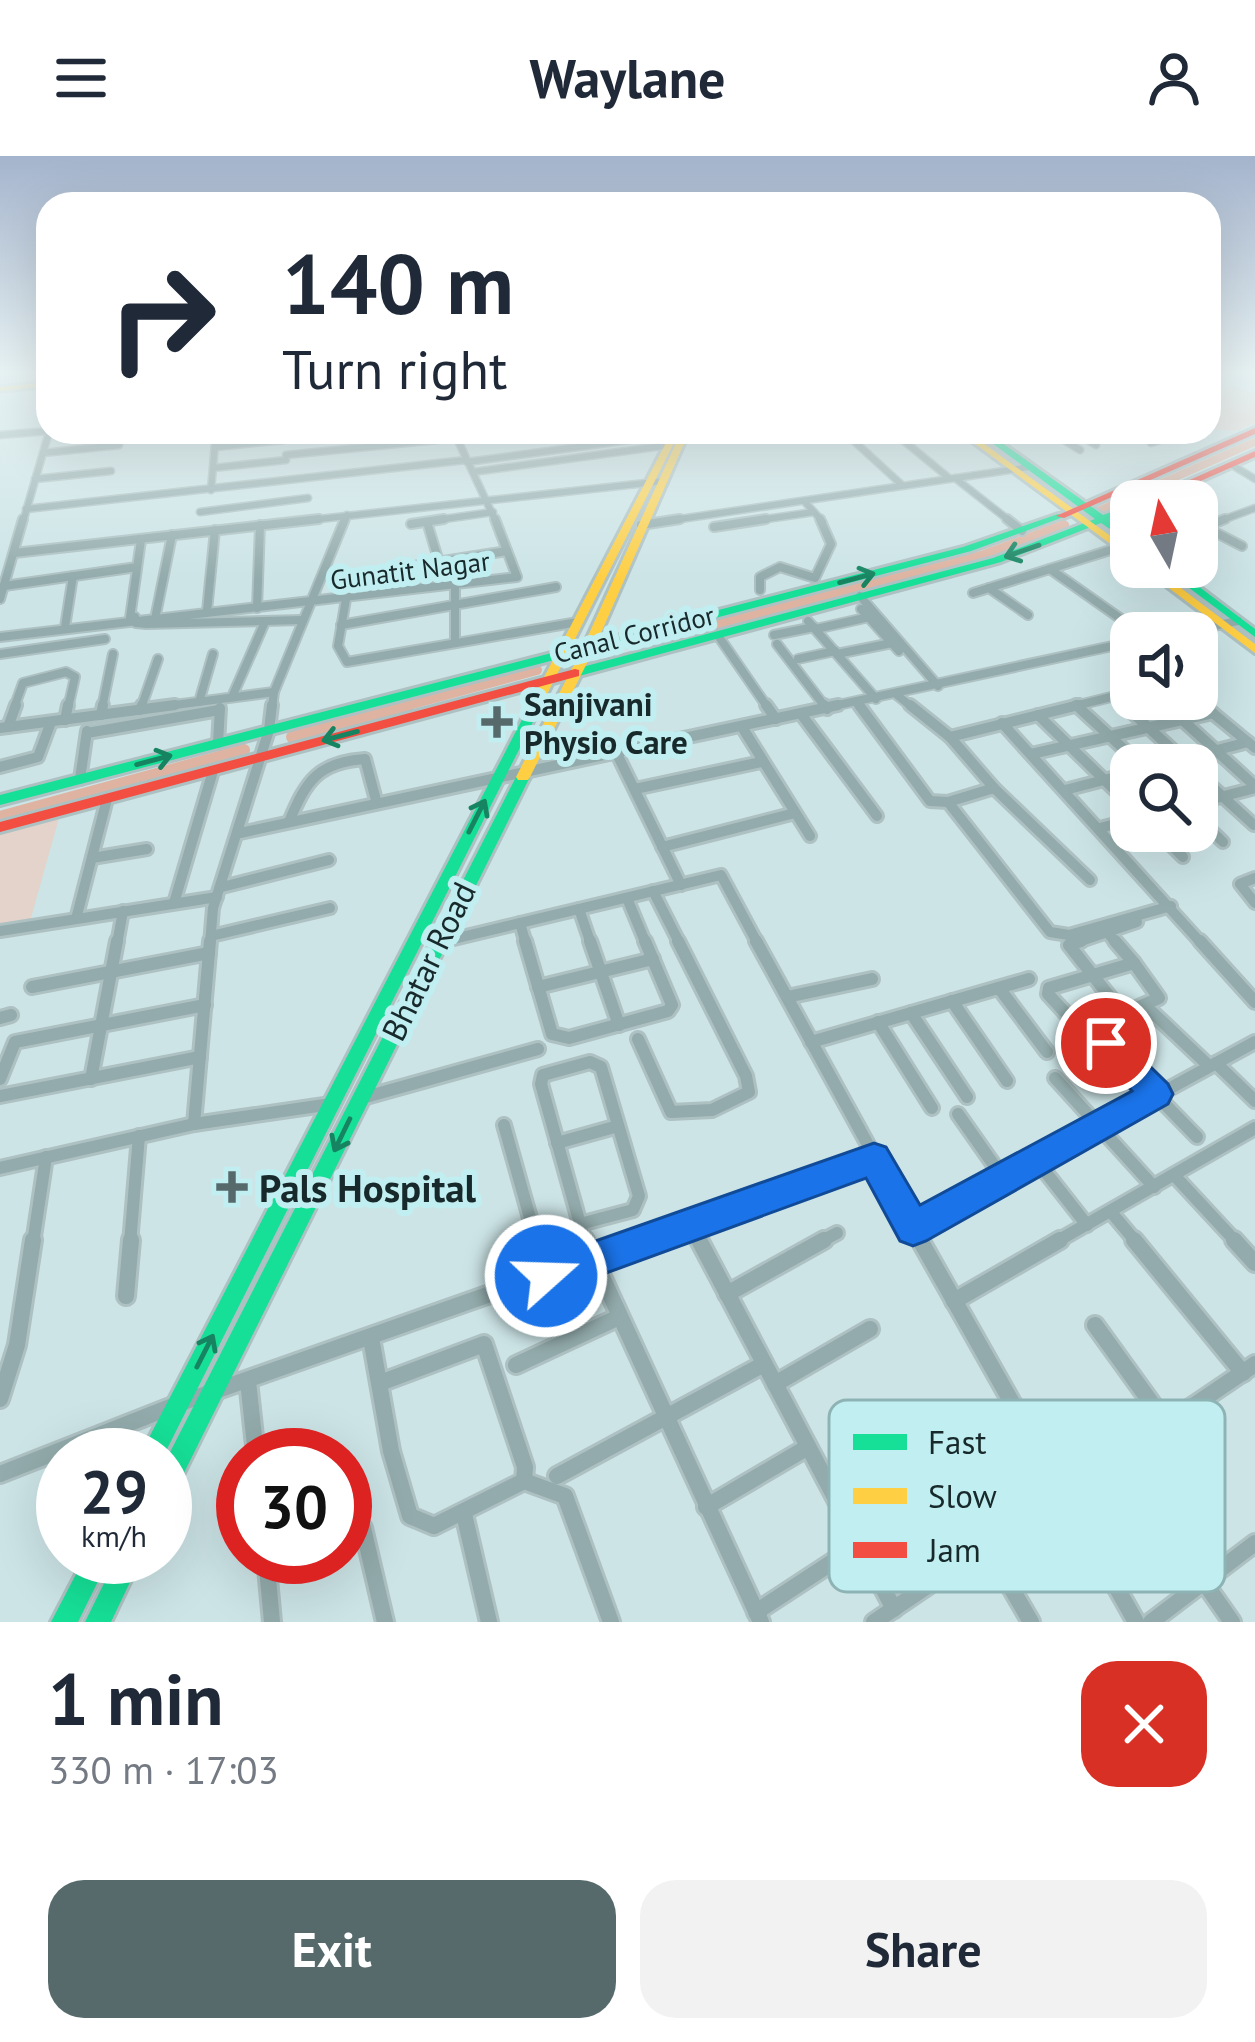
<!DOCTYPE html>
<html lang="en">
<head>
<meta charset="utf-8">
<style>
	:root { --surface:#fff; --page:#f2f2f3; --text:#1f2937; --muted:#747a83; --accent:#566a6c }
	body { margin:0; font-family:"PT Sans",sans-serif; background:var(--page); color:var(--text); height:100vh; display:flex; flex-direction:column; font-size:45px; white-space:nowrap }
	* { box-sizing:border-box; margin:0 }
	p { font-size:39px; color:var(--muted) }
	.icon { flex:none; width:66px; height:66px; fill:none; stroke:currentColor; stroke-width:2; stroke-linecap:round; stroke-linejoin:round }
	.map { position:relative; height:1466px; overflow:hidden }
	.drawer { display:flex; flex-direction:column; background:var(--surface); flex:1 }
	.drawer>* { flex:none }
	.guide { position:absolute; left:36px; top:36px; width:1185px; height:252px; border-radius:36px; box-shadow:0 12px 48px #0002; background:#fff; color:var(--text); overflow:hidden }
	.needle { width:78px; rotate:351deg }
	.tools { position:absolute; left:1110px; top:324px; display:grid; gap:24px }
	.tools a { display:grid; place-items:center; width:108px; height:108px; border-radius:24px; background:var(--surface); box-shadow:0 12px 48px #0002; font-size:60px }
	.speed { position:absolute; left:36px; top:1272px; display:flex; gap:24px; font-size:60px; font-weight:700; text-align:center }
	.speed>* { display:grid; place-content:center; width:156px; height:156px; border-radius:50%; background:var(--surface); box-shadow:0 12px 48px #0002; line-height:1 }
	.speed small { font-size:30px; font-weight:400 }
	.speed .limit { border:18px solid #d22; background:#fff; color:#111 }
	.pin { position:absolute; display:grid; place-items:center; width:102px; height:102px; color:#fff; margin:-51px; border:6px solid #fff; border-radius:50%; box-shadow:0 3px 12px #0007 }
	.me { position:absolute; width:132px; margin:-66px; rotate:70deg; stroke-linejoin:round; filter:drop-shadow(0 0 9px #0008) }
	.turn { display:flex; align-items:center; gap:42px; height:252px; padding:0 48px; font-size:54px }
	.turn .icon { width:156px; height:156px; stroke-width:2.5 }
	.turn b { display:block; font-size:84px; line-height:102px }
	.round { display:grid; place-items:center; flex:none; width:126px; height:126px; border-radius:36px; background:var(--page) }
	.summary { display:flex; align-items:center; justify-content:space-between; height:204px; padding:0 48px }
	h1 { font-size:72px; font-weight:600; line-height:90px }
	.primary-button { display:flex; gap:24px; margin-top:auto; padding:24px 48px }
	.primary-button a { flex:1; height:138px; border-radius:36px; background:var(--accent); color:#fff; font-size:48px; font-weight:600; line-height:138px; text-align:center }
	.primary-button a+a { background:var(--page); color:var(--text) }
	header { display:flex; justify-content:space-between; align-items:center; height:156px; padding:0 48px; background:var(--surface); font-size:54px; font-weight:600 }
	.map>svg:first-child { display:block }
	.green { fill:#e3d3ca }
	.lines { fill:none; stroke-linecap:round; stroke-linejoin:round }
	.canal-far2 { stroke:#deb3a1; stroke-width:8 }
	.canal-far1 { stroke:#deb3a1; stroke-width:10 }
	.canal { stroke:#deb3a1; stroke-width:12 }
	.street-far4-casing { stroke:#aec1c2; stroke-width:9 }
	.street-far3-casing { stroke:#aec1c2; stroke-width:12 }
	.street-far2-casing { stroke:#aec1c2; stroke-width:16 }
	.street-far1-casing { stroke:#aec1c2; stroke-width:18 }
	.street-casing { stroke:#aec1c2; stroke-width:22 }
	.fast-casing { stroke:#aec1c2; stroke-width:6 }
	.slow-casing { stroke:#aec1c2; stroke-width:6 }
	.jam-casing { stroke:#aec1c2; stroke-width:6 }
	.street-far4 { stroke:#93abac; stroke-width:6 }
	.street-far3 { stroke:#93abac; stroke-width:8 }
	.street-far2 { stroke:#93abac; stroke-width:10 }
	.street-far1 { stroke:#93abac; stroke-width:12 }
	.street { stroke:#93abac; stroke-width:16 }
	.fast { fill:#16e098; fill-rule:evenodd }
	.slow { fill:#ffcf43; fill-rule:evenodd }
	.jam { fill:#f24e42; fill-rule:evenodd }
	.oneway { stroke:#168461 }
	.route { fill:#1a73e8; stroke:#114b97; stroke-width:3 }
	.poi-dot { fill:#566a6c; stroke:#c1eef1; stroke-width:4.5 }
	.labels { text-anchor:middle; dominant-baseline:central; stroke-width:12; stroke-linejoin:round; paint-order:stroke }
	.far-street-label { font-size:27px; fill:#17292a; stroke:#c1eef1 }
	.poi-label { font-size:33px; font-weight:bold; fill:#17292a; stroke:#c1eef1; text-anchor:start }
	.street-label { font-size:33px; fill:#17292a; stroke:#c1eef1 }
	.near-poi-label { font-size:39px; font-weight:bold; fill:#17292a; stroke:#c1eef1; text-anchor:start }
	.key { fill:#c1eef1; stroke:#8eb3b5; stroke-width:3 }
	.key-label { font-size:33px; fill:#17292a }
</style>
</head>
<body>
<header><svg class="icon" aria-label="menu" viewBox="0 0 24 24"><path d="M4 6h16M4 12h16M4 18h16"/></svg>Waylane<svg class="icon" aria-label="person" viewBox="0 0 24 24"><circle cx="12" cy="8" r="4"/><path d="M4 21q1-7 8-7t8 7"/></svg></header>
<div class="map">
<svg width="1255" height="1466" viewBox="0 0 1255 1466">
	<rect width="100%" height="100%" fill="#cce4e6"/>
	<!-- green -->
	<g class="green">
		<path d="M1230 229 1255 238V267L1236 275 1209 273V240Z"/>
		<path d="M59 662 27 776 0 782V677Z"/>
	</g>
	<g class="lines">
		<!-- canal-far2 -->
		<path class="canal-far2" d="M1096 356 1255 286"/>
		<!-- canal-far1 -->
		<g class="canal-far1">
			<path d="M701 472 984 399 1064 369"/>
			<path d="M398 552 537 514"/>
		</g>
		<!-- canal -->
		<g class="canal">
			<path d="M292 581 409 549"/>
			<path d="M0 661 244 594"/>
		</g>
		<defs>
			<g id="street-far4">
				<path d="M454 276 496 366"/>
				<path d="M844 276 902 329"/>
				<path d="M893 276 949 322"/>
				<path d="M1051 276 1080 294"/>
				<path d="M1075 276 1096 289"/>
				<path d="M0 279 48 275"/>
				<path d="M1151 287 1160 284 1155 276"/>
				<path d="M215 291 284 284"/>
				<path d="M43 297 119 289"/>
				<path d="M286 299 457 282"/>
				<path d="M467 306 674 278"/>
				<path d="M1232 309 1255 323"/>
				<path d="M213 312 286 304"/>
				<path d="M473 316 669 289"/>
				<path d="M955 322 1011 366"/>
				<path d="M35 323 111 315"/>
				<path d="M211 334 216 276"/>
				<path d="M804 345 823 366"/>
				<path d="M26 353 466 304"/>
				<path d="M200 356 308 342"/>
				<path d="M23 366 49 276"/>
				<path d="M292 366 664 325"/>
				<path d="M344 366 347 359"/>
				<path d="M423 366 493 356"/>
				<path d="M660 366 1030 311"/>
				<path d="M746 366 814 356"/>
				<path d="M1217 366 1255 352"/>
			</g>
			<g id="street-far3">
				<path d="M1007 363 1022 375"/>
				<path d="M427 366 439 406"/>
				<path d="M411 368 444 363"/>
				<path d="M641 369 680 363"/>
				<path d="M714 371 766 363"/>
				<path d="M1205 371 1242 390"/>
				<path d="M1197 374 1225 363"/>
				<path d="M14 397 319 363"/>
				<path d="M418 409 507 395"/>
				<path d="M1050 413 1141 477"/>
				<path d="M455 429V487"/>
				<path d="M4 430 137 411"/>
				<path d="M989 432 1028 459"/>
				<path d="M760 434V421L780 411 815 422 831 388 820 363"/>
				<path d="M973 437 1120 391"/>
				<path d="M860 440 938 530"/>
				<path d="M0 443 23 363"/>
				<path d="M346 443 338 490 347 506 578 466"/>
				<path d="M257 452 260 369"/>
				<path d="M861 453 899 495"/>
				<path d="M207 455 215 374"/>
				<path d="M156 458 172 379"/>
				<path d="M135 461 136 467 146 468 302 464"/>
				<path d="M130 462 141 384"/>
				<path d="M808 465 876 543"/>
				<path d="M341 469 556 431"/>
				<path d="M65 471 73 420"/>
				<path d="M816 473 869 461"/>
				<path d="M1178 477 1238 465"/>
				<path d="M774 479 814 471"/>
				<path d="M0 481 517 421 495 363"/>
				<path d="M719 481 768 552"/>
				<path d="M777 488 826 552"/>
				<path d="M0 498 105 483"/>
				<path d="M837 498 892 487"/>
				<path d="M798 503 835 495"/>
				<path d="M897 539 913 552"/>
				<path d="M1114 540 1127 552"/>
				<path d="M232 541 265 466"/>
				<path d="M1159 543 1169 552"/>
				<path d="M1196 543 1207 552"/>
				<path d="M199 546 213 498"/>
				<path d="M858 547 862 552"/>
				<path d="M14 552 23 527 66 516 75 521 68 552"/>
				<path d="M102 552 113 498"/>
				<path d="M141 552 158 503"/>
				<path d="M152 552 274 536"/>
				<path d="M272 552 274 536 345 363"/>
				<path d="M824 552 1131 486"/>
				<path d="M1067 552 1131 536"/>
			</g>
			<g id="street-far2">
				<path d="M766 549 776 563"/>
				<path d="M824 549 827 553"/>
				<path d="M859 549 930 645 948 646 994 632 950 581 910 549"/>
				<path d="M1076 549 1141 609"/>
				<path d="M1124 549 1189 609"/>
				<path d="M1166 549 1255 630"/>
				<path d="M1203 549 1255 592"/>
				<path d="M140 554 142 549"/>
				<path d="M801 558 877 660"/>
				<path d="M101 559 103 549"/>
				<path d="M1038 559 1131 650"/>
				<path d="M65 564 68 549"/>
				<path d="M1002 567 1202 788"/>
				<path d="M8 571 16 549"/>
				<path d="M742 571 810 680"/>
				<path d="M0 572 175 549"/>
				<path d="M87 577 219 554"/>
				<path d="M950 581 1079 549"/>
				<path d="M218 587 220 552"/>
				<path d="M617 598 681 729"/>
				<path d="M1031 598 1213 557"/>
				<path d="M1160 609 1248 586"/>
				<path d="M0 611 38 601 51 566"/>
				<path d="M1197 617 1254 669"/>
				<path d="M80 623 87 575"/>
				<path d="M994 632 1090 724"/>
				<path d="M635 633 761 606"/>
				<path d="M1065 634 1131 617"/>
				<path d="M948 646 1050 776 1069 779 1171 750"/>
				<path d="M1197 647 1255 632"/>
				<path d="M1197 661 1223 686"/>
				<path d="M289 666C306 625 318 606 365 603L376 644"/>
				<path d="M1100 672 1131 664"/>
				<path d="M1157 675 1183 701"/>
				<path d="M240 677 838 549"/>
				<path d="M662 691 795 657"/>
				<path d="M92 702 147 693"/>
				<path d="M1255 722 1240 728 1255 747"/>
				<path d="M222 731 329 704"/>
				<path d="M653 735 680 788"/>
				<path d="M627 742 646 788"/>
				<path d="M174 747 213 615"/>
				<path d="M579 753 591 788"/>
				<path d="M76 763 107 643"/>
				<path d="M520 767 526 788"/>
				<path d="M0 775 217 741"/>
				<path d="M1107 776 1117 788"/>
				<path d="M211 780 330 752"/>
				<path d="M441 786 721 719 758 788"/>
				<path d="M117 788 123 755"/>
				<path d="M210 788 213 752 269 574 272 549"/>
				<path d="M1072 788 1137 766"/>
			</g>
			<g id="street-far1">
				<path d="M210 785 194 968 331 948"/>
				<path d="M525 785 552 878 569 882 668 855 672 849 645 785"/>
				<path d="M590 785 619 869"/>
				<path d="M756 785 922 1087"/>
				<path d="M1081 785 1069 789 1124 859"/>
				<path d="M1115 785 1134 807"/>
				<path d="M1200 785 1255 846"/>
				<path d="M441 786 446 785"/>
				<path d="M1134 807 1159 842 1083 876 1048 838 1049 832Z"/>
				<path d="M32 831 209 797"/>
				<path d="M538 831 653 803"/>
				<path d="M999 832 1047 896"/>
				<path d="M787 841 872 823"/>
				<path d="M952 845 1007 925"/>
				<path d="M1152 856 1209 910"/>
				<path d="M911 857 967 941"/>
				<path d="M0 862 11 859"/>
				<path d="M878 866 932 952"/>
				<path d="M638 883 671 956 712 954 749 936 746 920 678 785"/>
				<path d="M811 886 1029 823"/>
				<path d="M1106 888 1197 981"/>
				<path d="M590 906 601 911 639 1040 633 1054 580 1068 541 928 543 919Z"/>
				<path d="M1216 907 1255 945"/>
				<path d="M1055 922 1154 1031"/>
				<path d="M0 923 15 886 205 849"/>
				<path d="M91 923 117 785"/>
				<path d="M0 940 200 901"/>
				<path d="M362 942 538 893"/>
				<path d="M958 958 1003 1022"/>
				<path d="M504 969 537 1087"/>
				<path d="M557 987 618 970"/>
				<path d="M1036 1004 1087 1069"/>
				<path d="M0 1012 194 968"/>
				<path d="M1174 1019 1237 1087"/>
				<path d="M1111 1056 1137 1087"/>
				<path d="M580 1068 585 1087"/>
				<path d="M690 1068 700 1087"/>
				<path d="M913 1072 1255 886"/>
				<path d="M33 1087 46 1001"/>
				<path d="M130 1087 139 980"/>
				<path d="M635 1087 874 1003"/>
				<path d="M818 1087 837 1077"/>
				<path d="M1054 1087 1255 972"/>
			</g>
			<g id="street">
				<path d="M536 1084 546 1121"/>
				<path d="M585 1084 761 1466"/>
				<path d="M699 1084 894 1453"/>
				<path d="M920 1084 1136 1466"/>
				<path d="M1134 1084 1243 1217"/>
				<path d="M1234 1084 1255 1107"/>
				<path d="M727 1138 824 1084"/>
				<path d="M126 1140 131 1084"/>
				<path d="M954 1145 1060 1084"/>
				<path d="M1095 1169 1168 1270"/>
				<path d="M371 1182 391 1295 410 1360 434 1370 524 1325 525 1311 484 1188 380 1227"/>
				<path d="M516 1209 617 1162"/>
				<path d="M248 1225 256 1299"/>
				<path d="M775 1228 870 1173"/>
				<path d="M0 1243 17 1189 33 1084"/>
				<path d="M0 1318 178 1248 643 1084"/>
				<path d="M557 1320 764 1208"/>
				<path d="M826 1323 907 1275"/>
				<path d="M524 1325 565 1340 611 1466"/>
				<path d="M706 1351 808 1291"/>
				<path d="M464 1358 489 1466"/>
				<path d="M363 1372 385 1466"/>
				<path d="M988 1392 1031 1466"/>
				<path d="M266 1401 272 1466"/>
				<path d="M1204 1426 1232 1466"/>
				<path d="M756 1456 860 1388"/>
				<path d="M874 1466 1255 1208"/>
				<path d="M1151 1466 1255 1387"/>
			</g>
			<g id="fast">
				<path d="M977 276H987L1103 359 1131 349V355L1109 364 1131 379V387L1101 367 1001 406 579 520 575 521 569 517 571 514 993 402 1095 363Z"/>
				<path d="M1058 358 1066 360 971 395 0 649V639L963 391Z"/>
				<path d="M1161 411H1173L1255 473V481Z"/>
				<path d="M533 550 539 554 164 1299H140L527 554Z"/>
				<path d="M523 616 530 621 173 1339 165 1343V1306L516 621Z"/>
				<path d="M85 1401H110L78 1466H51Z"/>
				<path d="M117 1401H142L111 1466H85Z"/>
			</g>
			<g id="slow">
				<path d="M48 226V230L0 235V231Z"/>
				<path d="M681 276H689L594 493 530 621 528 624H518L516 621 582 493Z"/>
				<path d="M959 276H968L1131 395V403Z"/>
				<path d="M671 277 678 279 539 554 537 557H529L527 554Z"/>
				<path d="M1141 411H1153L1255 488V497Z"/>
			</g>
			<g id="jam">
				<path d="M1255 272V278L1064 362 1056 360Z"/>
				<path d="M1255 295V301L1155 345H1142Z"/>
				<path d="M575 513 579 514V520L0 676V666Z"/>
			</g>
		</defs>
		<!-- street-far4 casing -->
		<use href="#street-far4" class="street-far4-casing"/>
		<!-- street-far3 casing -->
		<use href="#street-far3" class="street-far3-casing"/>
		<!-- street-far2 casing -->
		<use href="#street-far2" class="street-far2-casing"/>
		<!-- street-far1 casing -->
		<use href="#street-far1" class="street-far1-casing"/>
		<!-- street casing -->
		<use href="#street" class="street-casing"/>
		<!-- fast casing -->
		<use href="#fast" class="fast-casing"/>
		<!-- slow casing -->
		<use href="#slow" class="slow-casing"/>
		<!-- jam casing -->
		<use href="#jam" class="jam-casing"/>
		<!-- street-far4 -->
		<use href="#street-far4" class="street-far4"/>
		<!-- street-far3 -->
		<use href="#street-far3" class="street-far3"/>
		<!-- street-far2 -->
		<use href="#street-far2" class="street-far2"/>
		<!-- street-far1 -->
		<use href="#street-far1" class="street-far1"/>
		<!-- street -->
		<use href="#street" class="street"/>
		<!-- fast -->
		<use href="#fast" class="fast"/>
		<!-- slow -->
		<use href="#slow" class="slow"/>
		<!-- jam -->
		<use href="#jam" class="jam"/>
	</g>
	<!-- one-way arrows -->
	<defs><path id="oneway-shaft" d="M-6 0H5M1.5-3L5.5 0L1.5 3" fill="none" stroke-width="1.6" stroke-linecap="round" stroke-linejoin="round" transform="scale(3)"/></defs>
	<g class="oneway">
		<use href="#oneway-shaft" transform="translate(1022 395) rotate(161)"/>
		<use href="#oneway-shaft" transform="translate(857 422) rotate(-15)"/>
		<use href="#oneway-shaft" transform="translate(340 580) rotate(165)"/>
		<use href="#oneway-shaft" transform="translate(154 604) rotate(-15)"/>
		<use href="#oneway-shaft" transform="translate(477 660) rotate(-63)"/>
		<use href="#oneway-shaft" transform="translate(342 979) rotate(116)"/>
		<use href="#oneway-shaft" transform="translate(205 1195) rotate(-63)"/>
	</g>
	<!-- sky -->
	<linearGradient id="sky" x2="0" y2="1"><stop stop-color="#a4b4cc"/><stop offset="0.51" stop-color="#e8f3f4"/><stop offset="1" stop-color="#e8f3f4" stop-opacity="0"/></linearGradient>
	<rect width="1255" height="424" fill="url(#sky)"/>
	<!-- route -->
	<path class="route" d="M1106 874 1117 878 1168 928 1173 938 1168 948 926 1085 913 1090 900 1085 866 1022 546 1139 533 1134 527 1120 533 1107 874 987 886 991 920 1049 1132 935 1090 887 1094 878Z"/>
	<!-- markers -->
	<g class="poi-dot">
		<path d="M491 548h12v12h12v12h-12v12h-12v-12h-12v-12h12z"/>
		<path d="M226 1013h12v12h12v12h-12v12h-12v-12h-12v-12h12z"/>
	</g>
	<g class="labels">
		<!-- far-street labels -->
		<g class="far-street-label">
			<text transform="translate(410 414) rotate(-7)">Gunatit Nagar</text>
			<text transform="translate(634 478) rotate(-14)">Canal Corridor</text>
		</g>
		<!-- poi labels -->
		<g class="poi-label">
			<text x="524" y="547">Sanjivani<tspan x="524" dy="38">Physio Care</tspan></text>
		</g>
		<!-- street labels -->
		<g class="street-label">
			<text transform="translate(428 805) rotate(-64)">Bhatar Road</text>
		</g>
		<!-- near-poi labels -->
		<g class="near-poi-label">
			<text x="259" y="1031">Pals Hospital</text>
		</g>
	</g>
	<!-- legend -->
	<rect x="829" y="1244" width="396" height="192" rx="18" class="key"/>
	<rect x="853" y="1278" width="54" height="16" fill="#16e098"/>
	<rect x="853" y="1332" width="54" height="16" fill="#ffcf43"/>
	<rect x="853" y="1386" width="54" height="16" fill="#f24e42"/>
	<g class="key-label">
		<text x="928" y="1298">Fast</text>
		<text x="928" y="1352">Slow</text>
		<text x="928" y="1406">Jam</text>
	</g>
</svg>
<div class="tools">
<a><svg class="needle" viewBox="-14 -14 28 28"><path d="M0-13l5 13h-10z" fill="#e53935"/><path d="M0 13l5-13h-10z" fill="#747a83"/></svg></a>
<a><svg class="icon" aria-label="sound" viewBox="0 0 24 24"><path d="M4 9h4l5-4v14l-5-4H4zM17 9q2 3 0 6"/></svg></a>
<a><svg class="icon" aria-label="search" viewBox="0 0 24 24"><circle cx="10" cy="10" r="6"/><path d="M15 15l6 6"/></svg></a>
</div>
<div class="speed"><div>29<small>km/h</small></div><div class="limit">30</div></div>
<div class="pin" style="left:1106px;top:887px;background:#d93025"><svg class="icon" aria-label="arrive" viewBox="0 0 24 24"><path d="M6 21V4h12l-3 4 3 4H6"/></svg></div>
<svg class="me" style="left:546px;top:1120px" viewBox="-20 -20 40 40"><circle r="17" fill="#1a73e8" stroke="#fff" stroke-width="3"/><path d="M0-11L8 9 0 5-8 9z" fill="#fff"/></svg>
<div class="guide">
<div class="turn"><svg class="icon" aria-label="right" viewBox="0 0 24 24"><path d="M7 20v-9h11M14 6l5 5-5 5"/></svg><div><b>140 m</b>Turn right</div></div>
</div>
</div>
<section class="drawer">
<div class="summary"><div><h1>1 min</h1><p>330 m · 17:03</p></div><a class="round" style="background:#d93025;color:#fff"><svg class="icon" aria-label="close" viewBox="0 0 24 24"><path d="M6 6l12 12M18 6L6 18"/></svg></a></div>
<div class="primary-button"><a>Exit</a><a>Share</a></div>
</section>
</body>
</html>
